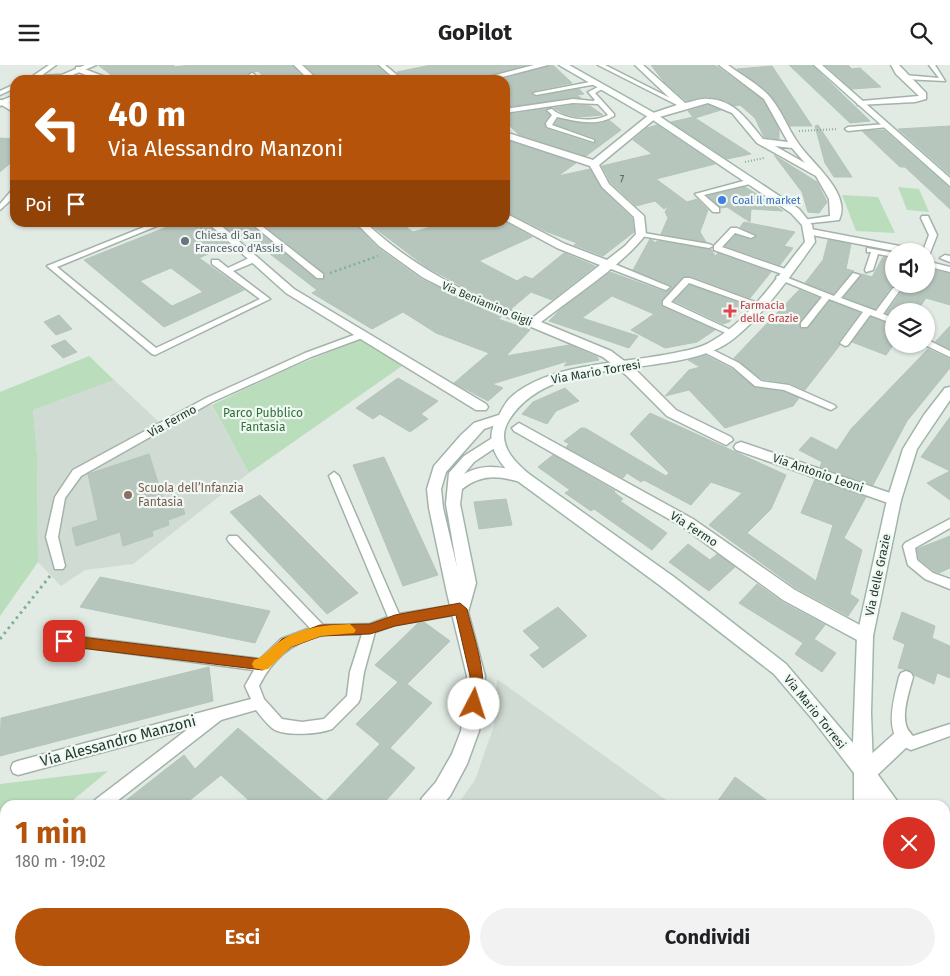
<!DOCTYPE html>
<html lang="it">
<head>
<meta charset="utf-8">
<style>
	:root { --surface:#fff; --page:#f2f2f2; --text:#202124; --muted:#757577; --accent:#b45309 }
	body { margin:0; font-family:"Fira Sans",sans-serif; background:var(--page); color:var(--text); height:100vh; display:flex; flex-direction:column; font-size:19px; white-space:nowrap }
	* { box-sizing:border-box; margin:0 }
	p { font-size:16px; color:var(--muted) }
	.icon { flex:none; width:28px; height:28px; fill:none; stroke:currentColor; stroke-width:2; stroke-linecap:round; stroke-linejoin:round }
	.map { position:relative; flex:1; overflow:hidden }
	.side { position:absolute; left:0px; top:735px; width:950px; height:176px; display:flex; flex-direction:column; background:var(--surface); border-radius:15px 15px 0 0; box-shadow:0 1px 4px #0004 }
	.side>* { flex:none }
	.banner { position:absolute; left:10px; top:10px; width:500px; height:152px; border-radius:15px; box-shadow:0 1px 4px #0004; background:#b45309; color:#fff; overflow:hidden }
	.controls { position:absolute; left:885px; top:178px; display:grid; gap:10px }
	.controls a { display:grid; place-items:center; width:50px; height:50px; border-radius:50%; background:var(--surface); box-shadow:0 1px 4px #0004; font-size:25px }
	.pin { position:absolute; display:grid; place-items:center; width:42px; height:42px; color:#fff; margin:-21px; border-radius:10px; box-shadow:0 2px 8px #0006 }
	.me { position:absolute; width:55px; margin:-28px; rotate:5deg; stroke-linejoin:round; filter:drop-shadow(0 0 4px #0008) }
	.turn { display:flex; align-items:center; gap:18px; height:105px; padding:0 15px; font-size:22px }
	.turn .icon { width:65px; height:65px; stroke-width:2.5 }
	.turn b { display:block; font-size:35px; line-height:42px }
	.then { display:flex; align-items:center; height:48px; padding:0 15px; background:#0003; gap:10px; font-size:19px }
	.round { display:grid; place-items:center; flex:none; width:52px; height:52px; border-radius:26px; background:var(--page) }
	.summary { display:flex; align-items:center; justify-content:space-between; height:85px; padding:0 15px }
	h1 { font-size:30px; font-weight:700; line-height:38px; color:var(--accent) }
	.button { display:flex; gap:10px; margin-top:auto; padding:10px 15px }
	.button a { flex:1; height:58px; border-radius:30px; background:var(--accent); color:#fff; font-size:20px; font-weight:700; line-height:58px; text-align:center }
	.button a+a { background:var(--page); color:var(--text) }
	header { display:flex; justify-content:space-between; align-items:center; height:65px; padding:0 15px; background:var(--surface); font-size:22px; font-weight:700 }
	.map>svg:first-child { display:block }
	.built { fill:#cfdbd3 }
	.green { fill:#baddbc }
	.building { fill:#b6c6bd; stroke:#b3c5ba; fill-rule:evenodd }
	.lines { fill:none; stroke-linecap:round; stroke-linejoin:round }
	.lane-casing { stroke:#a4b3aa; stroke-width:3 }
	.street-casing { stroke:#a4b3aa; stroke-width:3 }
	.secondary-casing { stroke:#9fb7aa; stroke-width:3 }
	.path-far2 { stroke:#81af97; stroke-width:2; stroke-dasharray:1 2; stroke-linecap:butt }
	.path-far1 { stroke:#81af97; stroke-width:2.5; stroke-dasharray:2 3; stroke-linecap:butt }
	.path { stroke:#81af97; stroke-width:3; stroke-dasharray:2.5 4; stroke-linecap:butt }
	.lane { fill:#fff; fill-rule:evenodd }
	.street { fill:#fff; fill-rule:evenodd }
	.secondary { fill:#fff; fill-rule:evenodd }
	.route { fill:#b45309; stroke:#753606 }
	.slow { fill:#f59e0b }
	.shop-dot { fill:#3f7fe0; stroke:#f1f8f3; stroke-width:2 }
	.worship-dot { fill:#6b7280; stroke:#f1f8f3; stroke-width:2 }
	.health-dot { fill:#e0444e; stroke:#f1f8f3; stroke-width:2 }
	.education-dot { fill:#8d6e63; stroke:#f1f8f3; stroke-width:2 }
	.labels { text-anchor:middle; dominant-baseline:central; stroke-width:4.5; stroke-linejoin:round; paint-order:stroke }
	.number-label { font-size:10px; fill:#465e52 }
	.far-shop-label { font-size:11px; fill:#366cbe; stroke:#f1f8f3; text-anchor:start }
	.far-worship-label { font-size:11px; fill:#5b616d; stroke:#f1f8f3; text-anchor:start }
	.far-street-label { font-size:11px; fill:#213c2f; stroke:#f1f8f3 }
	.far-health-label { font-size:11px; fill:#be3a42; stroke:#f1f8f3; text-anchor:start }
	.street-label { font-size:12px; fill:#213c2f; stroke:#f1f8f3 }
	.park-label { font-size:12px; fill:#2c7238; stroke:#f1f8f3 }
	.education-label { font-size:12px; fill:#785e54; stroke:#f1f8f3; text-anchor:start }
	.near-street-label { font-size:15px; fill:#213c2f; stroke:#f1f8f3 }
</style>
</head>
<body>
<header><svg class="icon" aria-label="menu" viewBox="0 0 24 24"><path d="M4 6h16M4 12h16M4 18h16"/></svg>GoPilot<svg class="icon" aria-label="search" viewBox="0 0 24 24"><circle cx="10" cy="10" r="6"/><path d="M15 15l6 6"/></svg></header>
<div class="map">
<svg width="950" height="911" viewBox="0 0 950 911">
	<rect width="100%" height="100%" fill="#e1ebe4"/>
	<!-- built -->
	<g class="built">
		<path d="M114 315 159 357 207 332 249 408 133 499 85 505 61 521 38 497 37 389 33 345Z"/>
		<path d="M497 614 673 740H457L475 715 494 661Z"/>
		<path d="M945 812 950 818V911H911L902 906H945Z"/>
		<path d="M356 906H746L743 911H355Z"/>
	</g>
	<!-- green -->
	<g class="green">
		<path d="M898 122 919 124 929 147 907 145Z"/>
		<path d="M842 130 878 132 895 168 856 166Z"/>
		<path d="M362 274 402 301 249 408 212 340 292 302Z"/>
		<path d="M89 291 114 315 33 345 37 389 38 497 0 551V327Z"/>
		<path d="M108 706 67 740H5V791L0 795V719Z"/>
	</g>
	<!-- building -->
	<g class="building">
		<path d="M98 0H174V2L190 0H292L306 15H267L258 6 229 15H147V12L136 15H118Z"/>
		<path d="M305 0H377L387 9 359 15H320Z"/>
		<path d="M431 0H527L475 15H405L397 7Z"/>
		<path d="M553 0 572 18 533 26 532 30 536 32 579 24 584 29 577 30 581 33 505 42V15H498Z"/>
		<path d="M651 0H714L719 3 763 35 779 64V74L764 72 755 53 740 40 735 41 726 36 708 32 686 36 665 18Z"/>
		<path d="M789 0H812L870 56 850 58Z"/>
		<path d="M825 0H848L852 4 860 3 881 22 852 24Z"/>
		<path d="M772 1 812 61H790L771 31 737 4Z"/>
		<path d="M573 40 590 41 603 50 579 52 564 49 554 43Z"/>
		<path d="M708 40 721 45 695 53 751 89 727 94 671 57 693 52 688 46Z"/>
		<path d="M545 44 550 50 544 57 546 64 593 79 596 77 595 73 555 59 558 54 586 59 609 55 621 65 586 91 519 70 505 56V50Z"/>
		<path d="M657 60 715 99 656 114 687 137 697 134 708 145 700 167 706 177 661 169 668 153 665 147 669 140 664 144 655 136 636 141 611 118 602 101 652 89 633 75 647 63Z"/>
		<path d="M818 60 852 112H834L825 98 815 61Z"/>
		<path d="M950 61V110L898 64Z"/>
		<path d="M884 65 950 123V144L905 102H900L862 66Z"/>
		<path d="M0 73 15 74V94L0 107Z"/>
		<path d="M509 76 576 98 558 111 590 104 601 123 632 153 634 167 603 191 574 180 577 178 545 166 505 146V79Z"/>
		<path d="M774 90 817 117 827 137 819 148 808 147 802 127Z"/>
		<path d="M745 122 755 128 783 146 751 144 750 157 727 142 721 143 708 131Z"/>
		<path d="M505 157 532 172 479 196 517 216 525 211 532 214 564 188 595 201 552 235 531 227 511 244 465 223 425 201 368 158H401L413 167 445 158Z"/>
		<path d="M744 157 795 167 784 181 793 183 780 200 725 181 736 170 750 175 757 172 740 162Z"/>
		<path d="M177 158H206L229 180 199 193 244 225 164 262 84 195ZM171 203 203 227 172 241 140 216Z"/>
		<path d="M220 158H244L256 164 317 215 324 214V208L265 161 273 158H354L378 183 421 214 501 252 498 254 530 265 506 291 569 280 597 292 599 295 564 301 568 296 492 319 503 323 488 336 454 318 489 288 436 268 403 247 372 264 312 228 317 225 248 172 240 175Z"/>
		<path d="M650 174 656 178 657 176 711 184 715 191 718 188 771 207 750 233 691 211 683 212 662 235 661 240 715 265 697 277 665 283 631 265 654 249 612 231 582 253 638 271 629 283 549 256 559 246 610 207 665 227 671 224V220L633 205Z"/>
		<path d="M828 175 851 179 846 204 854 206 833 229 805 218 823 195Z"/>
		<path d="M883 192 894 194V219H926V203L950 209V240L926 233 917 246H894V251L886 248 902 226 899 221 891 222 875 244 844 232 862 209 872 212Z"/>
		<path d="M690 220 744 240 729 257 723 259 674 236Z"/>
		<path d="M799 225 819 233 800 257 801 264 808 263 830 236 860 248 838 277 840 280 805 325 789 318 762 314 734 293Z"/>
		<path d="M59 250 72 264 56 270 44 257Z"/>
		<path d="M871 252 894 261V279L886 290 852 277Z"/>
		<path d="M950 261V284L935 277Z"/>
		<path d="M65 275 77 287 63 293 51 281Z"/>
		<path d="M928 284 950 294V303L907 356 873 420 820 402 822 397 799 385 811 372 837 385 851 364Z"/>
		<path d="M705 290 732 304 754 322 784 327 799 333 793 341 725 363 689 325 665 331 689 305 700 302 688 295Z"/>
		<path d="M398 313 438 336 421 349 428 354 410 367 380 349 373 354 356 343Z"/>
		<path d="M565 323 579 336 556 346 547 359 522 349 533 337Z"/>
		<path d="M650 348 786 410 771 444 747 468 816 516 833 460 801 448 815 414 866 432 844 473 862 485 850 529 859 535 848 551 796 523 709 460 742 428 711 417 691 440 644 415 641 417 627 408 623 413 566 382 569 379 564 376 581 363H585L666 411 669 408 630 369Z"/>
		<path d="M950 352V435L927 418 950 406 921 392Z"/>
		<path d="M149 389 164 437 179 432 185 449 168 455 169 460 152 466 153 471 123 481 120 467 76 481 72 463 98 455 88 409Z"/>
		<path d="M553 390 615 426 614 427 623 434 620 436 667 468 652 485 594 444 591 446 565 428 570 425 538 402Z"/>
		<path d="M384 392 438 510 403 521 353 400Z"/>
		<path d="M260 430 358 528 327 549 230 447Z"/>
		<path d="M506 434 512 460 479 464 474 437Z"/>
		<path d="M950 471V503L939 508 934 506 919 494 917 484Z"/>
		<path d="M688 479 710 495 717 489 735 502 709 526 669 497Z"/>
		<path d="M100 512 270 546 255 578 80 542Z"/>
		<path d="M757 519 782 537 825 560 814 574 836 588 822 607 795 589 803 578 739 538Z"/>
		<path d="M558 542 587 571 543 603 530 590 540 583 523 566Z"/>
		<path d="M902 547 935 561 932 573 950 581V613L937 608 934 619 914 610 912 606 898 603 905 579 893 574Z"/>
		<path d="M424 557 450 576 407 619 432 638 390 683 415 703 382 740H254L221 710 184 740H120L184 690 195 704 238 663 325 737 380 679 356 659 398 617 375 600 418 558Z"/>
		<path d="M209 602 213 636 0 691 1 653Z"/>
		<path d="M735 712 773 740H715Z"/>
	</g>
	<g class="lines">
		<defs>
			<g id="lane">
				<path d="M49 0H56L41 11 59 10 65 15H27Z"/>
				<path d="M379 0H385L403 15H396Z"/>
				<path d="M598 0H605L686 41 681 42Z"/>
				<path d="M929 0H935L945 16 904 14 901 12 904 10 939 13Z"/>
				<path d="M252 8 254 9 258 15H252L249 10Z"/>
				<path d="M595 16 597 17V19L536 30 533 28Z"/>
				<path d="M15 19V23L0 30V26Z"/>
				<path d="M602 20 604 21V23L595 28 614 49V51C596 62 576 56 557 52L552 60 594 75V77L547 62 546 58 552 50 547 45 552 44C564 55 594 58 608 50L598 39 573 38 505 48V44L573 34 593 36 595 35 588 27Z"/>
				<path d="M886 59 888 60V62L848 66 845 64 848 62Z"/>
				<path d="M751 114 755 116 754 118 704 130 719 143V147H713L695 129Z"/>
				<path d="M12 125H15V131L0 145V139Z"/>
				<path d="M922 151H928L937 170 930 188 926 190V186H923L929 170 921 153Z"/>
				<path d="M154 158H164L57 202 156 283 260 234 212 199V195H218L228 203 251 192H257V196L233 206 270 234 155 290 152 289 47 201Z"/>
				<path d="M251 158H258L323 209V213H317Z"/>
				<path d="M731 163H737L755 171 751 173 735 168 722 182 788 205V209H782L714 185V181Z"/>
				<path d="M638 167 709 179 713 181 709 183 641 171H638Z"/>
				<path d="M867 183 894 188V192L878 189 873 205 866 207 865 205 871 187H867Z"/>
				<path d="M926 196 950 202V207L926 201Z"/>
				<path d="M606 198H612L670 222 666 225 663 224 606 202Z"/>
				<path d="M853 208 860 210 841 233 876 246 893 223H899L900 225 883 249 894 253V259L870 250 848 280 845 281 840 278 863 247 829 234 807 262H801V258L822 232 776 213 777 211H783L834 231Z"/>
				<path d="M684 213H690L763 240 762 242H756L689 218 671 237 737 268 733 271 730 270 663 240V236Z"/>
				<path d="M362 267 366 270 365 272 311 292 212 337 81 411 65 433 58 472 65 501 63 504H55L46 472 55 432 73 405 206 333 305 288Z"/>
				<path d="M926 274 950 286V292L923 279H926Z"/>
				<path d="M705 281 739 298 761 316 789 320 834 340 836 342 831 345 784 325 755 321 733 302 702 286 700 284Z"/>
				<path d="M334 407 339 411 399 549 461 539 465 540 467 544 465 548 395 560 375 567 364 607 360 634 358 638 332 664C319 669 283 672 272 663 266 658 261 651 256 645L221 655 112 740H93L95 735 188 664 18 710 13 708 11 703 13 698 18 696 251 634 245 621 254 605 65 580 61 579 59 575 61 571 65 570 260 594 281 574 310 563 229 477 227 474 229 471H237L323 560 370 559 388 552 329 411ZM362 569 350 607 347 631 324 654 302 657 282 654 264 634 259 621C272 595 290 578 319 571 332 567 349 570 362 569Z"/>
				<path d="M950 454V463L915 483 917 495 933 508 950 514V524L925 514 908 500 903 481 905 478Z"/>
				<path d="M906 606 911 608 913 612C909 628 897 658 913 671L950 659V671L911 685C881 673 894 635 899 612L901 608Z"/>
				<path d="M5 805V823L0 825V807Z"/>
				<path d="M5 905V906H25L23 911H3Z"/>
			</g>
			<g id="street">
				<path d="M294 0H302L318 15H309Z"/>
				<path d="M534 0H548L491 15H477Z"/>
				<path d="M635 0H643L685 38C692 37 701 33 708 34 734 34 748 56 763 74L788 77 764 34 719 0H728C741 10 760 20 770 32 782 46 788 64 798 78 811 98 852 128 839 155L803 159V155L830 151 829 134 816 111 757 78 732 48 708 38 656 53 599 100 609 119 644 151 646 169C623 200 573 232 541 257L611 286 635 304 676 345 731 372 733 375 726 380 667 351 626 310 603 292 469 236 422 212 379 181 356 158H366C416 205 468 229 531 254L600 200 557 183 505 155V148L565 179 607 195 625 181 636 169 634 152 602 122 590 101 505 73V67L593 95 650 49 677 40ZM775 81 792 83 805 98Z"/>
				<path d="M891 0H899L926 28V34L915 37 858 40 857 38 861 36 919 31 896 9Z"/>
				<path d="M79 2 108 13 109 15H98L76 6V2Z"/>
				<path d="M0 35H6L15 42V48L0 39Z"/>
				<path d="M208 158H218L294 224 486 339 488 342 486 345H476L286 228Z"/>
				<path d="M811 164 910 183 915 186H895L807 169V165Z"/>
				<path d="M945 190 950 191V197L940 193Z"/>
				<path d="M502 349 507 350 509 353 507 356 484 364 446 407 441 424 443 443 457 502 446 439 449 408 464 391 497 370 504 375 502 378 474 397 464 409C486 397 506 403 529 409L531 413 524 418C500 411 483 408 462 424L460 439 476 518 468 547 485 611 479 666 467 699 450 731 442 740H419L422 733 436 717 452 689 461 666 467 611 447 528 429 443 427 424 434 401 461 370 474 358Z"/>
				<path d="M519 358 693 454 795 525 871 566 873 571 871 576 865 578 859 576 783 535 683 462 514 366 512 363Z"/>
				<path d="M741 377 899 431 901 435 899 439 894 440 736 385 734 382 736 379Z"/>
				<path d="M903 664 910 667 912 673 910 679 871 716 864 718 857 716 854 709 857 702 896 667Z"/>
				<path d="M276 906H300L298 911H274Z"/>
				<rect x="314" y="906" width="22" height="5"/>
				<path d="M761 906H783L781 911H759Z"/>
			</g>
			<g id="secondary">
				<path d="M85 0H96L61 15H50Z"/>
				<path d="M559 0H569L656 49 799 144 812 160 815 177C793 208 752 267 719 283 656 313 550 290 509 355 495 377 513 396 529 409L674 512 786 599 853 678 857 571 887 435 903 384 924 350 945 323 950 322V335L917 384 901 435 873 571 871 648 873 703 900 740H878L874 735V740H854V708L814 656 774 609 662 522 519 417C500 400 481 377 498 352 501 346 505 338 510 333 548 298 620 299 669 289 683 286 700 284 712 276 751 254 777 211 805 177L802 160 791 148 650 53Z"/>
				<path d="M814 0H822L950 113V121Z"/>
				<path d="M15 30V35L0 41V36Z"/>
				<path d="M945 792 950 794V817L945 815Z"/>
				<path d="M834 906H856L855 911H833Z"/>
			</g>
		</defs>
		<!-- lane casing -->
		<use href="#lane" class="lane-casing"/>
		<!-- street casing -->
		<use href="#street" class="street-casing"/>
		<!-- secondary casing -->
		<use href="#secondary" class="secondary-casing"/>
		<!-- path-far2 -->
		<g class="path-far2">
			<path d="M799 66 838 64"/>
			<path d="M745 97 764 93"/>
		</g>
		<!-- path-far1 -->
		<g class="path-far1">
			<path d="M192 158 202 164"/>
			<path d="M330 208 378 191"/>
		</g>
		<!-- path -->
		<path class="path" d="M0 574 50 511"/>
		<!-- lane -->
		<use href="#lane" class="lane"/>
		<!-- street -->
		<use href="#street" class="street"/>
		<!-- secondary -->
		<use href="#secondary" class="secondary"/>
	</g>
	<!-- route -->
	<path class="route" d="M460 538 467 544C473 571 491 617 479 643L474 645 469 643 467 639 470 611 456 550 395 561 370 569 321 571 291 582 263 605 64 581 58 576 64 570 261 594 282 574 320 560 370 559 395 550Z"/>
	<!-- slow -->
	<path class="slow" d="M350 559 356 565 354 568 321 571 291 582 268 604 263 605 254 603 252 599 254 595C266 591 271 581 282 575 302 562 327 560 350 559Z"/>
	<!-- markers -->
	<circle class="shop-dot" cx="722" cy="135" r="5"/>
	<circle class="worship-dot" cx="185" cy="176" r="5"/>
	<path class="health-dot" d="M727.5 238.5h5v5h5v5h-5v5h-5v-5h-5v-5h5z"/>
	<circle class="education-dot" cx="128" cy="430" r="5"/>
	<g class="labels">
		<!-- number labels -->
		<g class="number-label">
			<text x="622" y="115">7</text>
		</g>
		<!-- far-shop labels -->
		<g class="far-shop-label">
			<text x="732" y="135">Coal il market</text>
		</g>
		<!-- far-worship labels -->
		<g class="far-worship-label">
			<text x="195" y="170">Chiesa di San<tspan x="195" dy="13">Francesco d'Assisi</tspan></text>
		</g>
		<!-- far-street labels -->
		<g class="far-street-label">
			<text transform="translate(487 239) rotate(23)">Via Beniamino Gigli</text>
		</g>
		<!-- far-health labels -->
		<g class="far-health-label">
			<text x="740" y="240">Farmacia<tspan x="740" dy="13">delle Grazie</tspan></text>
		</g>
		<!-- street labels -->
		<g class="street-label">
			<text transform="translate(596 307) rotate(-10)">Via Mario Torresi</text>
			<text transform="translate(172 356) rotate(-29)">Via Fermo</text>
			<text transform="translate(818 408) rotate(19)">Via Antonio Leoni</text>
			<text transform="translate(694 464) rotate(33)">Via Fermo</text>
			<text transform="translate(878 510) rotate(-78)">Via delle Grazie</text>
			<text transform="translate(815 647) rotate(51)">Via Mario Torresi</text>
		</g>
		<!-- park labels -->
		<g class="park-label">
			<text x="263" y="348">Parco Pubblico<tspan x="263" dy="14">Fantasia</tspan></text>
		</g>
		<!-- education labels -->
		<g class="education-label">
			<text x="138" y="423">Scuola dell’Infanzia<tspan x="138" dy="14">Fantasia</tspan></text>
		</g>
		<!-- near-street labels -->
		<g class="near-street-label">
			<text transform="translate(118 676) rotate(-15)">Via Alessandro Manzoni</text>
		</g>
	</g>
</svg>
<div class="controls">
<a><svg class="icon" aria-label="sound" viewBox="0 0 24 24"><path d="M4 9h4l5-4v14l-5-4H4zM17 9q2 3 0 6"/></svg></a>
<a><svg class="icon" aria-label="layers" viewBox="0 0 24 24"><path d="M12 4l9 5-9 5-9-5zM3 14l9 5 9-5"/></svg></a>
</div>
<div class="pin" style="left:64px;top:576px;background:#d93025"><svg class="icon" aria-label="arrive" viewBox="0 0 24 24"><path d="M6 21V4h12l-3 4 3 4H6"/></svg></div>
<svg class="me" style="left:474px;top:639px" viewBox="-20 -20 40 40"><circle r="19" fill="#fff"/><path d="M0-13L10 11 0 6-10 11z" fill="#b45309"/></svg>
<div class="banner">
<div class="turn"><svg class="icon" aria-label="left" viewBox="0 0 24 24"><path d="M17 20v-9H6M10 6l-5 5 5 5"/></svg><div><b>40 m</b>Via Alessandro Manzoni</div></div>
<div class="then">Poi<svg class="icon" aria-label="arrive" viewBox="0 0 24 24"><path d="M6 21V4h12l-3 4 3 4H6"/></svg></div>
</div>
<section class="side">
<div class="summary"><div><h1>1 min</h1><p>180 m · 19:02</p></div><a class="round" style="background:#d93025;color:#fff"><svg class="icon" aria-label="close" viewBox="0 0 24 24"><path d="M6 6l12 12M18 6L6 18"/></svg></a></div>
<div class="button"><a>Esci</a><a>Condividi</a></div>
</section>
</div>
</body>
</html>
